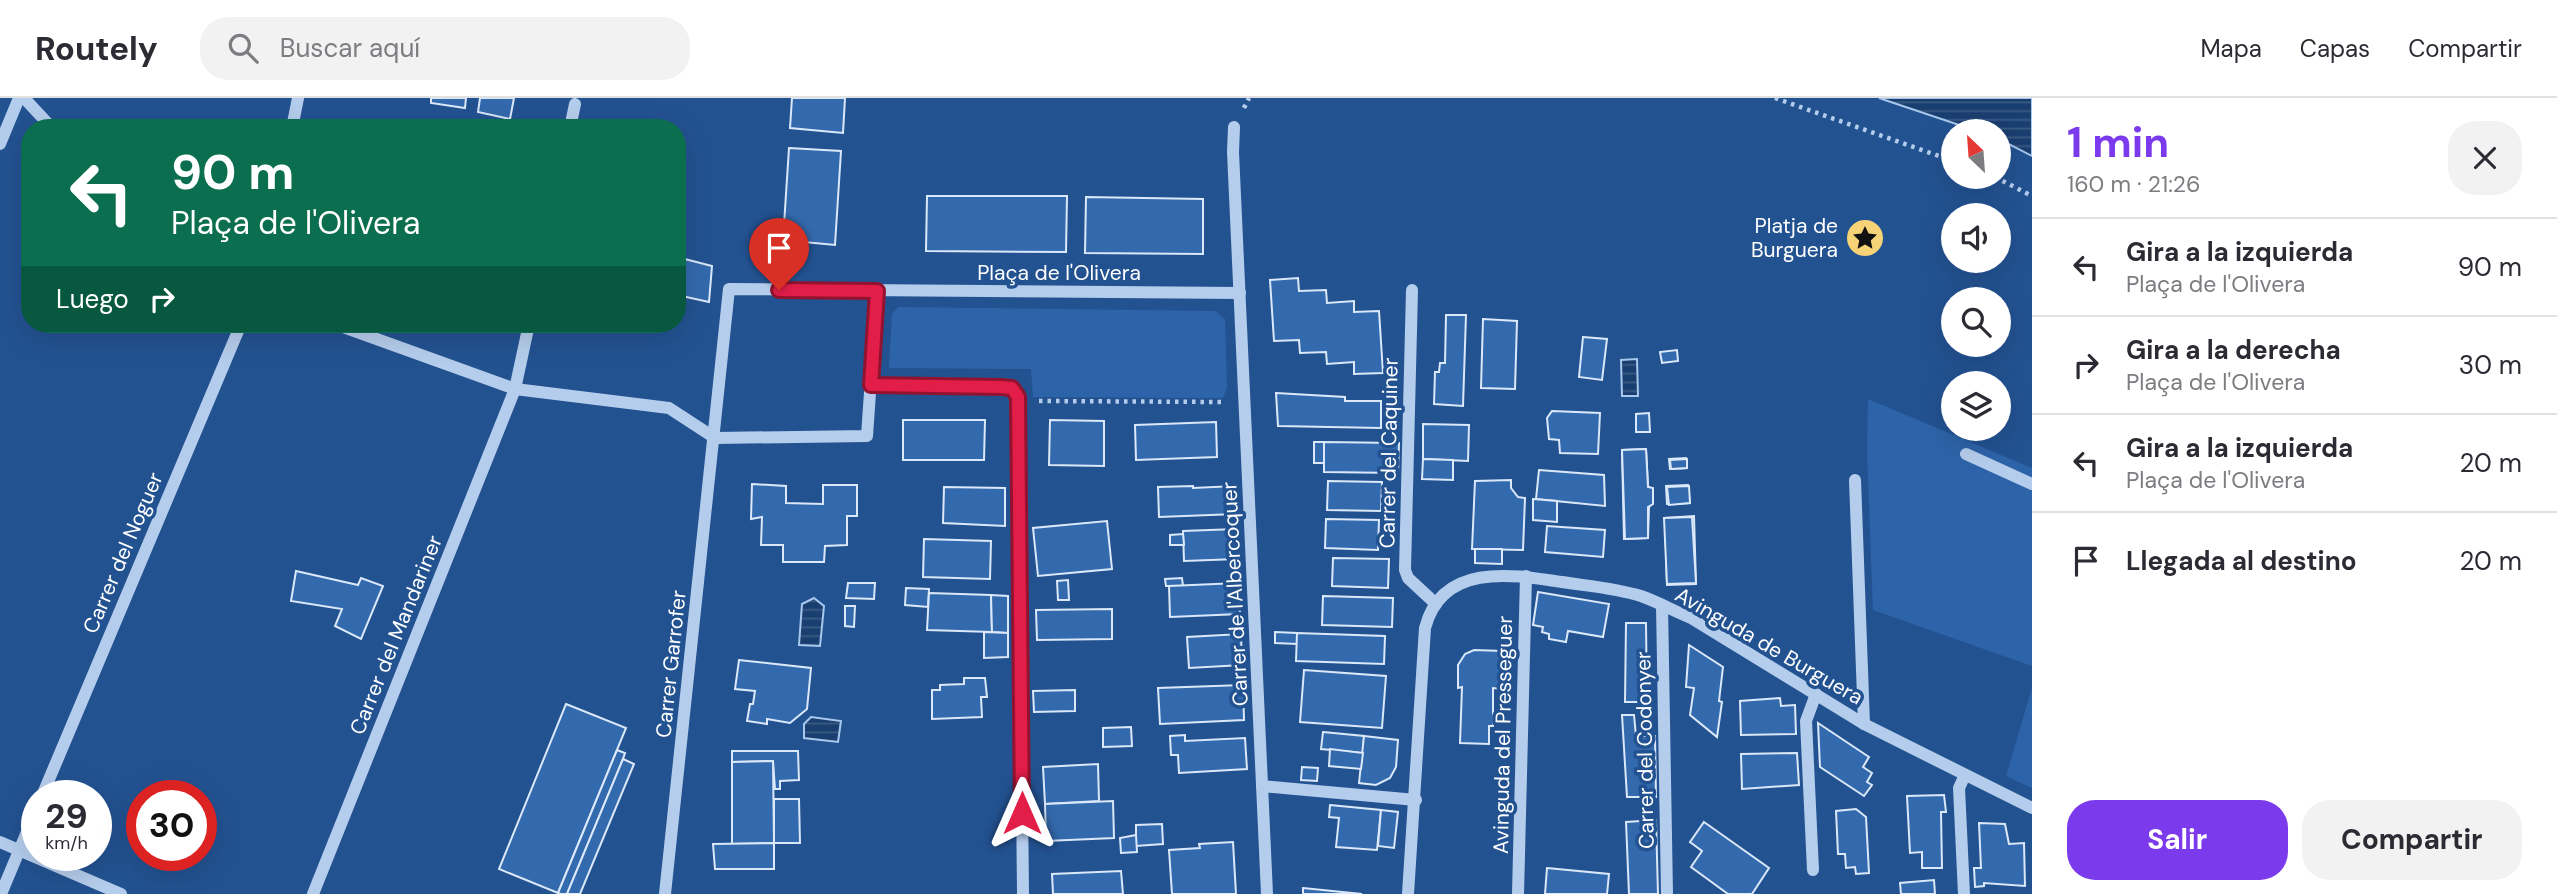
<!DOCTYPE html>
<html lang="es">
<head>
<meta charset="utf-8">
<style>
	:root { --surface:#fff; --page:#f2f2f3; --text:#2b2b33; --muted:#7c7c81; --line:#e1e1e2; --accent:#7c3aed }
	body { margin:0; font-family:"DM Sans",sans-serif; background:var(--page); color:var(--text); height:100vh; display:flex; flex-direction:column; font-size:26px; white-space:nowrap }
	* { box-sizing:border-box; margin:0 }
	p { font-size:23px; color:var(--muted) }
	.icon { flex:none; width:38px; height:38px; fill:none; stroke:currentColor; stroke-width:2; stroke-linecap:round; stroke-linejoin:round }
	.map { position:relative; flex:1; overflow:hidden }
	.sheet { display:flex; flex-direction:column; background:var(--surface); width:525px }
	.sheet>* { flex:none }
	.top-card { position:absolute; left:21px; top:21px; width:665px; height:214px; border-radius:28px; box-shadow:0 7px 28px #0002; background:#0b6e4f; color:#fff; overflow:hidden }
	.needle { width:46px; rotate:335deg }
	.fabs { position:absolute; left:1941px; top:21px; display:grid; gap:14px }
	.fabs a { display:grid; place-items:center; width:70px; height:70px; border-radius:50%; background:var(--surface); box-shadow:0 7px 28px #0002; font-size:35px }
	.speed { position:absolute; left:21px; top:682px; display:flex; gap:14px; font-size:35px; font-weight:700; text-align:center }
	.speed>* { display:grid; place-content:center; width:91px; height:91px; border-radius:50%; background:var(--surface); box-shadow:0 7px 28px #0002; line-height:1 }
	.speed small { font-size:18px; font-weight:400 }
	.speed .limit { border:10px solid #d22; background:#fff; color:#111 }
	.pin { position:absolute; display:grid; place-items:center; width:60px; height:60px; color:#fff; margin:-72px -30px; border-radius:50% 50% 50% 0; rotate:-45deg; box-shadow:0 0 7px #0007 }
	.pin .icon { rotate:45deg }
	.me { position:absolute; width:77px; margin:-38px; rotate:0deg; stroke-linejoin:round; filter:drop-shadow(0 0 5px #0008) }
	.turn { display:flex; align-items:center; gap:24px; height:147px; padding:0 35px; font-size:32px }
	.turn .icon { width:91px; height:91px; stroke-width:2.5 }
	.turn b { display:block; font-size:49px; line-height:60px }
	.then { display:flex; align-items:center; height:66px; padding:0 35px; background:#0003; gap:14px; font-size:26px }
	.round { display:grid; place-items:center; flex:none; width:74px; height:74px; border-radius:28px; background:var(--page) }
	.overview { display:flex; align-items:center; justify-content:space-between; height:119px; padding:0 35px }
	h1 { font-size:42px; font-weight:700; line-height:52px; color:var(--accent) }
	.primary-button { display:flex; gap:14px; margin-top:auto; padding:14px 35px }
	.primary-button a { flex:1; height:80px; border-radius:28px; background:var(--accent); color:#fff; font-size:28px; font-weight:700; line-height:80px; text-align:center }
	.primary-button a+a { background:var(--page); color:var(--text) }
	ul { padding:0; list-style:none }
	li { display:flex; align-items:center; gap:21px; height:98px; padding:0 35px; border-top:2px solid var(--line) }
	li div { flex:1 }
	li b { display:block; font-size:26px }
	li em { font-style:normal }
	header { display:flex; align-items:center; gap:42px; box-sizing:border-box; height:98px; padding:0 35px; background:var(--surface); border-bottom:2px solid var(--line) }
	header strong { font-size:33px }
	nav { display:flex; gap:38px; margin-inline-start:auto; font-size:24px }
	.search { width:490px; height:63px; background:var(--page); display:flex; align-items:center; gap:18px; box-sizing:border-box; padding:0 24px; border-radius:28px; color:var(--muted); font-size:26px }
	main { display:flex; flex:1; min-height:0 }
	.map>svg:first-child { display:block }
	.green { fill:#2d64a9 }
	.water { fill:url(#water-rules); stroke:#a9c8ed; stroke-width:2 }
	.building { fill:#3369ad; stroke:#dae8f9; stroke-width:2 }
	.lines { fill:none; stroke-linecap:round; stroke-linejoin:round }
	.path { stroke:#b5cdec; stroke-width:4.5; stroke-dasharray:3.5 5; stroke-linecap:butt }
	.minor { stroke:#b5cdec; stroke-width:12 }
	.route-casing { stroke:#92132f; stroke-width:18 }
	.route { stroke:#e11d48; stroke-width:12 }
	.labels { text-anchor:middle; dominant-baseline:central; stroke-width:7; stroke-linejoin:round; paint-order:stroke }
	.poi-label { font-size:21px; fill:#fff; stroke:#235291; text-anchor:end }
	.street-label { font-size:21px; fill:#fff; stroke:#235291 }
</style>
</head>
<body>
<header>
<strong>Routely</strong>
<div class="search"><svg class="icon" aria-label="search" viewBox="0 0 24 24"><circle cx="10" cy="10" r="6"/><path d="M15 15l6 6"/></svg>Buscar aquí</div>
<nav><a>Mapa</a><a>Capas</a><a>Compartir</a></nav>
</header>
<main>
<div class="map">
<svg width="2032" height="796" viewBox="0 0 2032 796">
	<defs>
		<pattern id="water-rules" width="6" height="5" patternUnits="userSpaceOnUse" patternTransform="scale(1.75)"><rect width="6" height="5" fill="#193e70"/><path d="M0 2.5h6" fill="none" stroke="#3c5b85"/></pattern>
	</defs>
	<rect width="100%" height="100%" fill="#235291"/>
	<!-- green -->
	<g class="green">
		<path d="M898 209 1215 213 1225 221 1227 290 1223 300 1033 299 1031 271 889 270 892 216Z"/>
		<path d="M1868 301 2032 370V568L1873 512 1867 353Z"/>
		<path d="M2032 590V690L2006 678Z"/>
	</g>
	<!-- water -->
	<g class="water">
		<path d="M1879 0H2032V58L1999 41 1998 33H1977Z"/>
		<path d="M1637 261 1638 298H1622L1621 262Z"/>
		<path d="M814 500 824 508 820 548 799 547 802 506Z"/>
		<path d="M811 619 841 623 838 644 804 640V626Z"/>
	</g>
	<!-- building -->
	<g class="building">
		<path d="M431 0H466L465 10 431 5Z"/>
		<path d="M480 0H514L510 21 478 14Z"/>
		<path d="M792 0H845L843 35 790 30Z"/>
		<path d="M789 50 841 53 835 147 783 142Z"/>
		<path d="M927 98H1067L1066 154 926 153Z"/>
		<path d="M1086 99 1203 101V156L1085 155Z"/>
		<path d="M677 159 712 168 709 204 677 197Z"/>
		<path d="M1298 180 1299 193 1326 192 1327 205 1354 203V214L1379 213 1383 275 1354 276V264L1327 266 1326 254 1300 255 1299 242 1274 243 1270 182Z"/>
		<path d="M1446 217H1466L1463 308 1434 306 1435 274H1439L1440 265H1445Z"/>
		<path d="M1483 221 1517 223 1515 291 1481 290Z"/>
		<path d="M1583 239 1607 241 1602 282 1579 279Z"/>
		<path d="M1677 252 1678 263 1662 265 1660 254Z"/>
		<path d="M1276 295 1345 299V303H1381V330L1278 328Z"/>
		<path d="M1552 313 1600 315 1598 356 1560 355 1559 342 1549 341 1547 320Z"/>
		<path d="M1649 315 1650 334H1636V316Z"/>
		<path d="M903 322H985L984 362H903Z"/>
		<path d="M1050 322 1104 323V368L1049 367Z"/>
		<path d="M1216 324 1217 359 1136 362 1135 327Z"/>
		<path d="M1423 326 1469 327 1468 363 1423 361Z"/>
		<rect x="1314" y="344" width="10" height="21"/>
		<path d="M1324 344 1399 345 1398 375 1324 374Z"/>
		<path d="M1646 351 1648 388 1653 393V405L1649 409 1648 440 1624 441 1622 352Z"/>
		<path d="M1646 351 1648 389 1653 390V406L1648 409V440L1625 441 1622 352Z"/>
		<path d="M1686 360 1687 370 1670 371 1669 361Z"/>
		<path d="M1423 361 1453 362V382L1422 381Z"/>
		<path d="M1687 361V370L1671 371 1670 362Z"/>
		<path d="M1539 372 1604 377 1605 408 1536 401Z"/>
		<path d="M1511 382V390L1518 399 1525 400 1523 452 1472 451 1475 383Z"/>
		<path d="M1328 383 1382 384 1381 413 1327 412Z"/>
		<path d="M752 386 786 388V405L823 406V387H857V418H847V447L825 448 824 464H783V447H761L762 419 751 421Z"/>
		<path d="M1688 387 1690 405 1667 406 1666 388Z"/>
		<path d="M1193 388V390L1235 388 1236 416 1159 419 1158 389Z"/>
		<path d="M1689 388 1690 405 1669 407 1667 389Z"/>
		<path d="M944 389 1005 390V428L943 425Z"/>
		<path d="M1533 401 1557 403V424L1533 422Z"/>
		<path d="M1694 418 1696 486 1667 487 1665 420Z"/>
		<path d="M1692 419 1696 485 1667 486 1664 420Z"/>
		<path d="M1326 421 1379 422 1378 452 1325 450Z"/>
		<path d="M1107 423 1112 471 1038 478 1033 430Z"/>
		<path d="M1547 428 1605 432 1603 459 1545 454Z"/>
		<path d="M1236 431 1237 461 1184 463 1183 433Z"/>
		<path d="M1183 436 1184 447H1170V437Z"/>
		<path d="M924 441 991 443 990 481 923 479Z"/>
		<path d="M1475 451H1502V466L1475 465Z"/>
		<path d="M1333 460 1389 461 1388 490 1332 488Z"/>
		<path d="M296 473 358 487 361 480 383 488 361 541 335 528 342 511 291 503Z"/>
		<path d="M1182 480 1183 488H1166L1165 481Z"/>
		<path d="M1068 482 1069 502H1058L1057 483Z"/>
		<path d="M848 485H875L874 501 846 500Z"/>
		<path d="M1238 485 1240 516 1170 519 1169 488Z"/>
		<path d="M906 490 929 491 928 509 905 507Z"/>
		<path d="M1538 494 1609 506 1603 539 1568 533 1566 544 1549 541V536L1542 534 1543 529 1533 527Z"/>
		<path d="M929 495 991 497 992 534 927 532Z"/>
		<path d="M991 497 1008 498V535L992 534Z"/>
		<path d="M1323 498 1393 500 1392 529 1322 527Z"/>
		<path d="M845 508H855L854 529 845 528Z"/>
		<path d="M1112 511V541L1037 542 1036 512Z"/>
		<path d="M1626 525H1646L1647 604H1625Z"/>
		<path d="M984 534 1008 535V559L984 560Z"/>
		<path d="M1275 534 1297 535V546L1275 545Z"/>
		<path d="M1297 535 1385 538 1384 566 1296 563Z"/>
		<path d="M1241 536 1242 567 1189 570 1187 539Z"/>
		<path d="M1689 547 1723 569 1719 603 1722 604 1717 639 1690 617 1694 590 1686 589Z"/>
		<path d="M1474 552 1503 553V591L1493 590V628H1489V646L1460 645 1462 589 1458 590V567L1465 556Z"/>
		<path d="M739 562 811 570 807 611 790 625 767 621V626L747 623 750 606H753L755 593 735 591Z"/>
		<path d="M1304 572 1386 578 1382 630 1300 624Z"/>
		<path d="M964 580H985L987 599H981L982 619 932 621V592H940V587L964 586Z"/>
		<path d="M1243 587 1244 622 1160 626 1158 590Z"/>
		<path d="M1075 592V613L1034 614 1033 593Z"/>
		<path d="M1780 600 1781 608 1795 607 1796 636 1741 637 1740 603Z"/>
		<path d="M566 606 626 630 558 795 499 771Z"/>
		<path d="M1622 617H1634L1636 638H1655L1656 699H1627Z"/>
		<path d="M1818 625 1869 659 1863 669 1872 675 1867 684 1872 687 1864 698 1820 669Z"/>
		<path d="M1131 629 1132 648 1103 649V630Z"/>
		<path d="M1323 634 1364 638 1363 655 1321 651Z"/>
		<path d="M1185 637V643L1245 640 1247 671 1179 675 1178 657H1171L1170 638Z"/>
		<path d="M1364 638 1398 642 1396 669 1390 680 1376 687 1359 685Z"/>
		<path d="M1330 651 1363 655 1361 671 1329 668Z"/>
		<path d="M617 652 625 655 623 661 567 796H561L558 795Z"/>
		<path d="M732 653H798L799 682 780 683V691H775L773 663 732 664Z"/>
		<path d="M1797 655 1799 687 1742 691 1741 656Z"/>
		<path d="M623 661 634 666 580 796H567Z"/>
		<path d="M773 663 774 745 732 746V664Z"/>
		<path d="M1098 666 1099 703 1045 706 1043 669Z"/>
		<path d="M1302 669 1318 670 1317 683 1301 682Z"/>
		<path d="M1944 697 1946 714H1941L1942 770H1922V754L1910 755 1907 698Z"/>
		<path d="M774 701H799L800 745H774Z"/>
		<path d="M1113 703 1114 740 1046 743 1045 706Z"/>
		<path d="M1330 707 1381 712 1377 752 1336 749 1339 720 1329 719Z"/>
		<path d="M1856 711 1866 719 1869 775 1856 776 1855 769 1846 770 1845 756H1838L1836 713Z"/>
		<path d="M1381 712 1398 714 1394 750 1378 748Z"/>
		<path d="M1656 722 1658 796H1629L1626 724Z"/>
		<path d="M1704 724 1769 770 1752 796H1728L1691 769 1702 753 1690 744Z"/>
		<path d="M1979 725 2005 726 2009 746 2024 745 2025 788 1984 785V788L1975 789 1974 770H1981Z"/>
		<path d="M1162 726 1163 746 1136 748V727Z"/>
		<path d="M1136 737 1137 754 1121 755 1120 740Z"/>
		<path d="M1233 744 1236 796H1172L1169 752 1200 750 1199 746Z"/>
		<path d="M774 745V771H715L713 746Z"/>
		<path d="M1547 770 1609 776 1607 796H1545Z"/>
		<path d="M1121 773 1123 796H1053L1052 776Z"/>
		<path d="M1934 782 1935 796H1901L1900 785Z"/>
		<path d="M1303 790 1362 796H1303Z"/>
	</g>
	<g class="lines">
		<!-- path -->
		<g class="path">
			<path d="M1775 0 1953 63"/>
			<path d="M1244 10 1249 0"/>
			<path d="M1995 79 2032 98"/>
			<path d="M1039 303 1223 304"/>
		</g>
		<!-- minor -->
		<g class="minor">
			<path d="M24 0 52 30"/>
			<path d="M1234 29 1233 54 1267 796"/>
			<path d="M292 30 298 0"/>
			<path d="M570 30 575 6"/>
			<path d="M0 46 19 0"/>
			<path d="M1412 192 1405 472 1408 480 1436 506"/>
			<path d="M335 226 515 291 669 310 715 340"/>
			<path d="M871 287 1001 289 1011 290 1018 299 1023 796"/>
			<path d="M715 340 867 338 877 193"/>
			<path d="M1966 356 2032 386"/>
			<path d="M1855 382 1864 626"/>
			<path d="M1662 507 1667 796"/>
			<path d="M1262 688 1416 702"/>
			<path d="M42 698 241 226"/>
			<path d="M0 744 121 796"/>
			<path d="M1813 772 1806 623 1816 596"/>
			<path d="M1 796 37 710"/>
			<path d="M313 796 515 291 529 226"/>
			<path d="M665 796 729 191 1240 195"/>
			<path d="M1408 796 1425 530C1442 465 1510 476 1562 484 1588 488 1615 490 1641 498 1658 504 1674 513 1691 520L1864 626 2032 710"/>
			<path d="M1518 796 1526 478"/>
			<path d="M1964 796 1959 690 1965 677"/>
		</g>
	</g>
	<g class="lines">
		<defs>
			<path id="route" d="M779 192 877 193 871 287 1001 289 1012 290 1018 299 1022 715"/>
		</defs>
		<!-- route casing -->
		<use href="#route" class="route-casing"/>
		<!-- route -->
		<use href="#route" class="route"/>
	</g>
	<!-- icons -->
	<defs>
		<symbol id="sight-disc" viewBox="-11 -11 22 22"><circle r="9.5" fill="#f7d378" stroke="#235291"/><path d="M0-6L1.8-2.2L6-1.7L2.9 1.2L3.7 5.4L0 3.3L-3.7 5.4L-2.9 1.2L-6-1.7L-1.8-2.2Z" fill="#111"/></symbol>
	</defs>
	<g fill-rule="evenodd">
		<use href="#sight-disc" x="1843" y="118" width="44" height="44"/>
	</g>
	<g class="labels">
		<!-- poi labels -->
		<g class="poi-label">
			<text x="1838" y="128">Platja de<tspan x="1838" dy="24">Burguera</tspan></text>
		</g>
		<!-- street labels -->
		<g class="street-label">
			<text x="1059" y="175">Plaça de l'Olivera</text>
			<text transform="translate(1389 355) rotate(-89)">Carrer del Caquiner</text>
			<text transform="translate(123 455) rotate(-67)">Carrer del Noguer</text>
			<text transform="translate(1235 496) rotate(-93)">Carrer de l'Albercoquer</text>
			<text transform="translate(396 537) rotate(-68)">Carrer del Mandariner</text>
			<text transform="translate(1769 548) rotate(30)">Avinguda de Burguera</text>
			<text transform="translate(671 566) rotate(-84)">Carrer Garrofer</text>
			<text transform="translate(1503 637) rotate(-89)">Avinguda del Presseguer</text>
			<text transform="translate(1645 652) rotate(-91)">Carrer del Codonyer</text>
		</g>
	</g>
</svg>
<div class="fabs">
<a><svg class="needle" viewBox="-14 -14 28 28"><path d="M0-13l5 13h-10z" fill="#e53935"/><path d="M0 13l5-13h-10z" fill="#7c7c81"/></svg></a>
<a><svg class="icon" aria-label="sound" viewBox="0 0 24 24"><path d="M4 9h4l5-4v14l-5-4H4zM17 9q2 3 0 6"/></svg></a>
<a><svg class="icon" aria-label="search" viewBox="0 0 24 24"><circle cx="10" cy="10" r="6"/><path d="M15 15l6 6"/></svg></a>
<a><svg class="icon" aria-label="layers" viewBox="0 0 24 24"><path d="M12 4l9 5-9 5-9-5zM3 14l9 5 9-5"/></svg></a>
</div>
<div class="speed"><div>29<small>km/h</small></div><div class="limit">30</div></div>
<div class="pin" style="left:779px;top:192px;background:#d93025"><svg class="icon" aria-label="arrive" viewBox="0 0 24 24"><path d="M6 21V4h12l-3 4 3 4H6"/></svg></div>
<svg class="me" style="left:1022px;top:715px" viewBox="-20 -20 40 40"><path d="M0-17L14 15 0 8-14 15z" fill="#e11d48" stroke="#fff" stroke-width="4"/></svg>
<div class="top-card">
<div class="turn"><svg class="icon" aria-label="left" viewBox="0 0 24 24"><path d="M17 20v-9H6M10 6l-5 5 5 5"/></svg><div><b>90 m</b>Plaça de l'Olivera</div></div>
<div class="then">Luego<svg class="icon" aria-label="right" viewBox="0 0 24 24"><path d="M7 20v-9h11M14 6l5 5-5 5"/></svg></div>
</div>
</div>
<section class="sheet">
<div class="overview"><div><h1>1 min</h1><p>160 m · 21:26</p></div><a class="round"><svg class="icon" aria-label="close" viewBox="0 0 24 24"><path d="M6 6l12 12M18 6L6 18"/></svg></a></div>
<ul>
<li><svg class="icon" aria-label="left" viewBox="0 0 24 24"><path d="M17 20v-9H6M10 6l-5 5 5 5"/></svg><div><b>Gira a la izquierda</b><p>Plaça de l'Olivera</p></div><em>90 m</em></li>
<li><svg class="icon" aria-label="right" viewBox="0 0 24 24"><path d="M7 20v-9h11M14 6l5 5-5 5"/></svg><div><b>Gira a la derecha</b><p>Plaça de l'Olivera</p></div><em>30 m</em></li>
<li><svg class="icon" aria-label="left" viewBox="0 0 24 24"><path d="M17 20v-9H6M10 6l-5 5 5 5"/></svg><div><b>Gira a la izquierda</b><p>Plaça de l'Olivera</p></div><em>20 m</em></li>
<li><svg class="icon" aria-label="arrive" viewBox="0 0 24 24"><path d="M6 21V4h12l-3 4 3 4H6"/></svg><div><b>Llegada al destino</b></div><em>20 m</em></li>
</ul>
<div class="primary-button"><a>Salir</a><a>Compartir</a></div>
</section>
</main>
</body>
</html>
